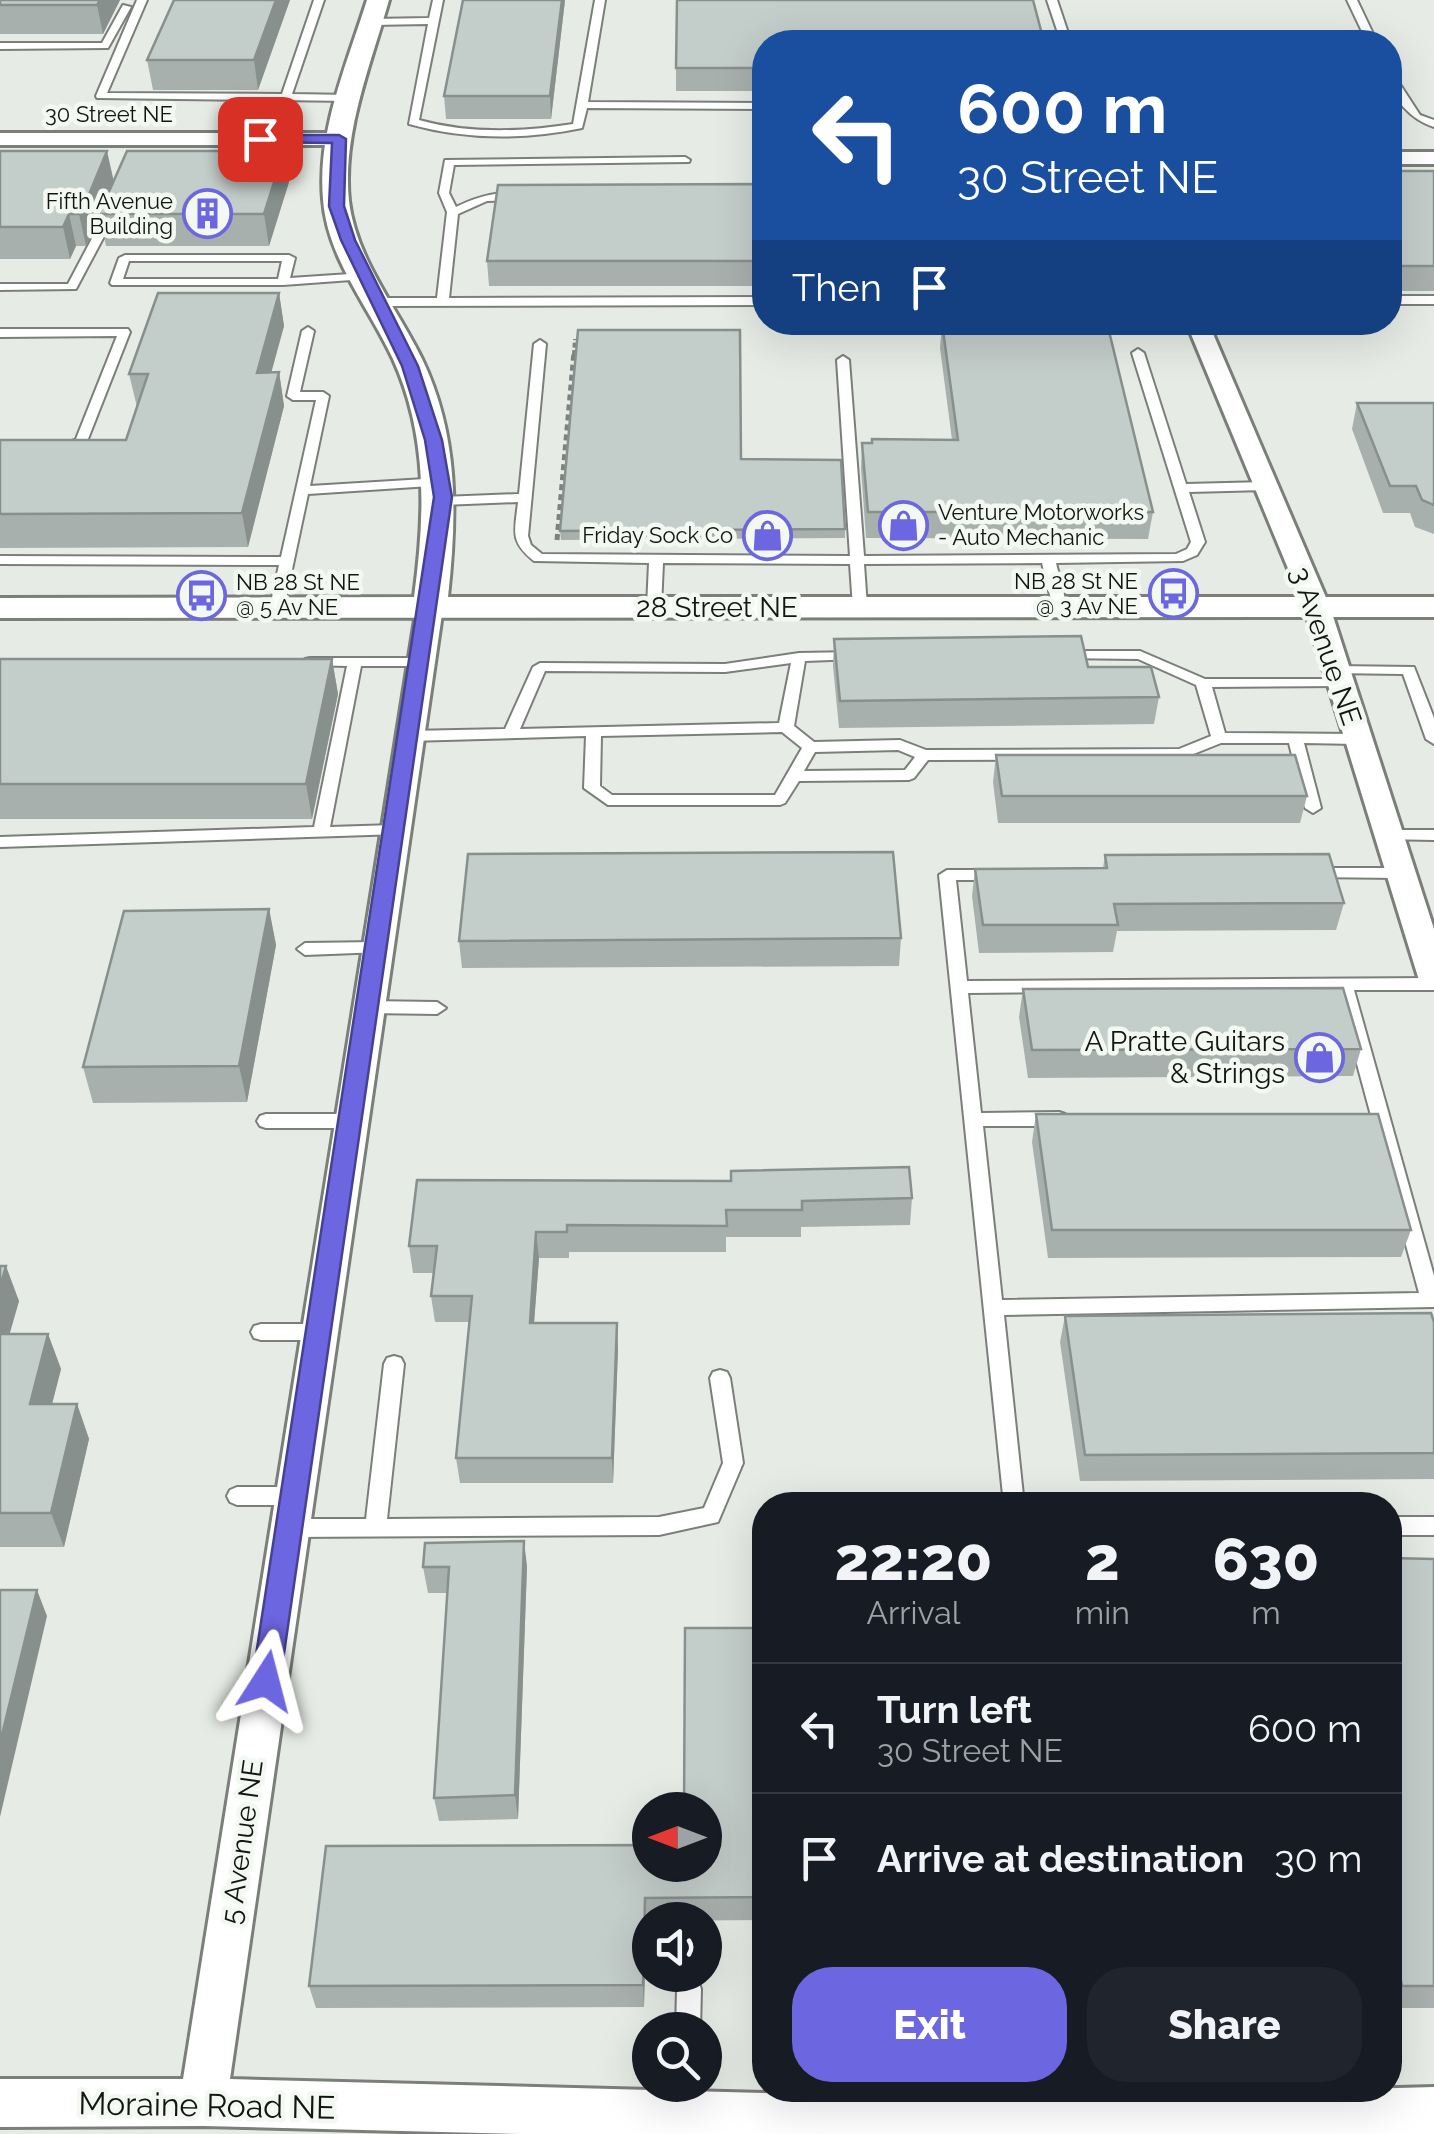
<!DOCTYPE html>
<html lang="en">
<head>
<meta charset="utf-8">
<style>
	:root { --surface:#171b24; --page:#20242c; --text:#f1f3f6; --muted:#9ea1a6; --line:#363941; --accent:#6c66e0 }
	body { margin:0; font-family:Raleway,sans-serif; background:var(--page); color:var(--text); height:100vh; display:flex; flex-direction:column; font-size:38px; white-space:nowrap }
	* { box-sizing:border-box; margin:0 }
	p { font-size:32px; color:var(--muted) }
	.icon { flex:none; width:55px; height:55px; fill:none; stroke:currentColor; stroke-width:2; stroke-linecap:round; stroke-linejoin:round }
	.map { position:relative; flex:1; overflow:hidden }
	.side { position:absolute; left:752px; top:1492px; width:650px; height:610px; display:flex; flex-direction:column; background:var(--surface); border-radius:40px; box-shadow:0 10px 40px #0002 }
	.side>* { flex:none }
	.banner { position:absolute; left:752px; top:30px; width:650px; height:305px; border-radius:40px; box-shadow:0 10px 40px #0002; background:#1a4fa0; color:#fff; overflow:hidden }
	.needle { width:65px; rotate:270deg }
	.controls { position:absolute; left:632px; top:1792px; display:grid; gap:20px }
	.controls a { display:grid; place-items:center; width:90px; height:90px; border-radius:50%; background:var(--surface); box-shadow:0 10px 40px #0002; font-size:50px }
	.pin { position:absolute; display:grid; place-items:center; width:85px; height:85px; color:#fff; margin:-42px; border-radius:20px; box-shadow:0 5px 15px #0006 }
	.me { position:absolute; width:110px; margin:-55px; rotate:9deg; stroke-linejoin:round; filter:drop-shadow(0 0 8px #0008) }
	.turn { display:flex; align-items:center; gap:35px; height:210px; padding:0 40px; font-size:45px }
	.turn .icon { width:130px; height:130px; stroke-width:2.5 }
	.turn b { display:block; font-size:70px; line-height:85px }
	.then { display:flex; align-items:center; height:95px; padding:0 40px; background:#0003; gap:20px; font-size:38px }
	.eta { display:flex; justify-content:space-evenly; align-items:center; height:170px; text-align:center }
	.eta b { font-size:60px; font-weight:800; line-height:70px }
	.cta { display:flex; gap:20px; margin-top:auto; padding:20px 40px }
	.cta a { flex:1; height:115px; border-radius:40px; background:var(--accent); color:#fff; font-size:40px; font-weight:800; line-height:115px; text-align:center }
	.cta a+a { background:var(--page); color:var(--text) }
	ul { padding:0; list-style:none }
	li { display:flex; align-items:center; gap:30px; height:130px; padding:0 40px; border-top:2px solid var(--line) }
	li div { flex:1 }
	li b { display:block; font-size:38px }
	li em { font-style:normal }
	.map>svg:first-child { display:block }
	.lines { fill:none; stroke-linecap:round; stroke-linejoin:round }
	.service-casing { stroke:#7a7f79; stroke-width:4 }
	.minor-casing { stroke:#7a7f79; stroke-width:6 }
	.tertiary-casing { stroke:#7a7f79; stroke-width:6 }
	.path-far1 { stroke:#7e827d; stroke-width:4; stroke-dasharray:5 2.5; stroke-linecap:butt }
	.path { stroke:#7e827d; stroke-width:5; stroke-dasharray:6 4; stroke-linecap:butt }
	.service { fill:#fff; fill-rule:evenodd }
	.minor { fill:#fff; fill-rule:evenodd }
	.tertiary { fill:#fff; fill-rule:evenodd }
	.wall { fill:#a8b0ad }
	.shaded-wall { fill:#88908d }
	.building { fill:#c3cdc9; stroke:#88908d; stroke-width:2.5 }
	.route { fill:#6c66e0; stroke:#464292; stroke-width:2.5 }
	.labels { text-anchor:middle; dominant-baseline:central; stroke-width:9; stroke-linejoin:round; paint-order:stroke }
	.far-street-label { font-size:22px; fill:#121512; stroke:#f3f9f2 }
	.far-poi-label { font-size:22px; fill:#121512; stroke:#f3f9f2; text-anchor:end }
	.street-label { font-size:28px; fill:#121512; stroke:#f3f9f2 }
	.poi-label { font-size:28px; fill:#121512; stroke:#f3f9f2; text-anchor:end }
	.near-street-label { font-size:32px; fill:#121512; stroke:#f3f9f2 }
</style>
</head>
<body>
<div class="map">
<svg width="1434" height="2134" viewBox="0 0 1434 2134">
	<rect width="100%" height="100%" fill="#e6ece5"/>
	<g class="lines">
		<defs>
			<g id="service">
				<path d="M137 0H147L107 93 282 94 314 0H324L292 94 351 95 356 98 351 101 97 98 96 96Z"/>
				<path d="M433 0H443L419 120C469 134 522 132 573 124L595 0H605L588 102 765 103V109L587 108 582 128C524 140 466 140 409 124L428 24 372 25 367 22 372 19 429 18Z"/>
				<path d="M1047 0H1057L1071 42H1061Z"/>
				<path d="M1347 0H1357L1377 42H1367Z"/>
				<path d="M123 5 131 7 108 48 0 49V43H102Z"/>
				<path d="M1390 74 1394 75 1420 115 1434 120V127C1412 120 1390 99 1390 74Z"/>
				<path d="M685 157 690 160 689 162 454 165 449 193 456 207C477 197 502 188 524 197L519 200 487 201 458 214 449 298 765 297V305L378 306 372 302 378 298H437L447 212 439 193 445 160Z"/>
				<path d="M107 210 117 212 76 289 0 290V284H68Z"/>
				<path d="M125 255H289L295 258 290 278 365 273 371 276 365 279 283 285H112L110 283 119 258ZM129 261H282L278 279H123Z"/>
				<rect x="1390" y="296" width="44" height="8"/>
				<path d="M308 327 314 331 300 392H323L329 396 310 486 441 478 446 479V485L308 494 284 607 277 611 270 607 279 565 0 564V556L281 557 316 400H293L287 396 302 331Z"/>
				<path d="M0 329H128L130 332 86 444 61 454 55 450 76 439 117 336 0 337Z"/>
				<path d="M540 340 546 344 528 536 531 545 542 554 850 556 837 360 843 356 849 360 864 556 1176 554 1187 549 1191 542 1132 353 1138 349 1144 353 1186 484 1266 482 1273 486 1266 490 1189 492 1205 542 1197 555 1183 561 1056 563 1067 607 1060 611 1053 607 1042 563 864 564 867 607 860 611 853 607 850 564 663 563 661 607 654 611 647 607 649 563 534 561C509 541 515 531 518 502L442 505 435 501 442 497 519 494 534 344Z"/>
				<path d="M1064 651H1140L1205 679H1345L1347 682 1340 686 1212 687 1225 733 1357 734 1365 739 1357 744 1304 743 1321 808 1313 813 1305 808 1289 743H1221L1181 759 928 760 914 778 909 780 799 781 785 803 780 805H608L584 788 586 736 409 741 402 736 409 731 505 729 533 667 540 663 725 664 799 653 853 652 858 653V659L805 661 794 726 814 742 900 740 926 750 1179 749 1211 736 1196 685 1138 659 1059 658V652ZM791 663 779 723 520 729 545 671 725 672ZM782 732 802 748 775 795H612L600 786 601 736ZM898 750 915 757 905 770 804 771 815 752Z"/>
				<path d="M310 658H421L428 662 421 666H361L330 827 394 825 400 826 402 830 400 834 0 847V837L314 827 347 666 305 665V659Z"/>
				<path d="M1336 666 1414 667 1434 718V744L1426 739 1403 674 1331 673V667Z"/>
				<path d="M1387 830H1434V840L1381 839 1379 835Z"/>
				<path d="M1315 868H1399L1407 873 1399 878 1309 877 1307 873Z"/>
				<path d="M947 870H999L1007 875 999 880H956L967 981 1434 978V990H1354L1434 1276V1307L1004 1315 1024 1505H1004L939 875ZM1337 990 1419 1293 1002 1300 983 1126H1059L1065 1124 1068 1119 1065 1114 1059 1112 981 1113 968 993Z"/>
				<path d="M376 942 384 948 382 952 305 955 297 949 305 943Z"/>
				<path d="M367 1001 437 1002 446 1008 437 1014 367 1013 358 1007Z"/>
				<path d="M266 1114H349L355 1116 358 1121 355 1126 349 1128H266L260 1126 257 1121 260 1116Z"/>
				<path d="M261 1324H318L325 1326 328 1332 325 1338 318 1340H261L254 1338 251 1332 254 1326Z"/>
				<path d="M394 1356 401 1358 404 1364 387 1519 659 1517 704 1508 723 1463 710 1378 713 1372 720 1370 727 1372 730 1378 743 1463 718 1522 659 1535 289 1537 282 1534 279 1528 282 1522 289 1519H366L384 1364 387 1358Z"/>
				<path d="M237 1487H294L301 1490 304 1496 301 1502 294 1505H237L230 1502 227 1496 230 1490Z"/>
				<rect x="1390" y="1517" width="44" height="18"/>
				<path d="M689 1977 698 1980 701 1989 700 2030H676L677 1989 680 1980Z"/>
			</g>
			<g id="minor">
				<path d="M0 133H339L349 139 339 145H0Z"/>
				<rect x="1390" y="152" width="44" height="12"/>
				<path d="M1186 322H1208L1330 607 1434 929V988L1423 985 1418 977 1304 607Z"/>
				<path d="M430 599 443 607 230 2079 996 2099 1434 2087V2134H521L203 2126 0 2127V2079H183L417 607Z"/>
			</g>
			<path id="tertiary" d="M367 0H389C371 64 342 133 349 201 356 259 397 308 422 359 459 436 457 515 448 597H1434V617L0 618V598L414 597C425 515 428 436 393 359 369 307 327 258 323 199 317 131 347 64 367 0Z"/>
		</defs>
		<!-- service casing -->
		<use href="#service" class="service-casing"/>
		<!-- minor casing -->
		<use href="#minor" class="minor-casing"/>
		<!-- tertiary casing -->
		<use href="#tertiary" class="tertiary-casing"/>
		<!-- path-far1 -->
		<path class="path-far1" d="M574 355 575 339"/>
		<!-- path -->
		<path class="path" d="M557 540 574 352"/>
		<!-- service -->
		<use href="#service" class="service"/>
		<!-- minor -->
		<use href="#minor" class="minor"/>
		<!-- tertiary -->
		<use href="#tertiary" class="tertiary"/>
	</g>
	<!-- wall -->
	<g class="wall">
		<path d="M0 0H120L103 34H0Z"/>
		<path d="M290 0 258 90H153L147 60Z"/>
		<path d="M463 0H565L551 119H446L444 96Z"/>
		<path d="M765 42V91H676V68Z"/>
		<path d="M0 151 113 182 284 151 289 182 269 246H106L100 216 86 246H76L70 259H0Z"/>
		<rect x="1390" y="171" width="44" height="120"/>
		<path d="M765 184V286H489L487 261Z"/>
		<path d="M279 293 284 326 271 373 279 372 284 406 248 547 0 548V440H126L137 407 129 374Z"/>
		<path d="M942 323 1153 512 1148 539 866 538 861 469 862 443 952 440 940 348Z"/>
		<path d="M1357 403H1434V534L1415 527 1410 513H1383L1352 429Z"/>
		<path d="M741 459 845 529V538L561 540 560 531Z"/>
		<path d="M834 639 1088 667 1159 697 1154 724 839 728 833 666Z"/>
		<path d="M0 659H332L338 694 312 819H0Z"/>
		<path d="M996 755 1307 796 1300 823H998L993 782Z"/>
		<path d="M1105 855 1344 903 1336 930 1117 931 1113 952 979 953 972 896 975 869 1103 868Z"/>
		<path d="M269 909 276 945 247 1102 93 1103 83 1067Z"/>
		<path d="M901 938 899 966 462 968 459 941Z"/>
		<path d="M1023 989 1361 1049 1353 1076 1028 1078 1019 1017Z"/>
		<path d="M1036 1114 1411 1230 1401 1257 1048 1258 1032 1142Z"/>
		<path d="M417 1180 912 1198 910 1225 801 1227V1237H726V1252H569V1258H539L534 1323 618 1349 613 1483H460L456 1458 469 1322H435L431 1296 434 1273H413L409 1246Z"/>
		<path d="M0 1266 19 1301 9 1334H48L61 1369 52 1404H77L89 1439 64 1547H0Z"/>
		<path d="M1065 1316 1434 1322V1479L1080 1481 1060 1342Z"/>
		<path d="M1390 1558 1434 1559V2008H1390Z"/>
		<path d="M527 1566 518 1819 439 1821 434 1798 447 1593H428L423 1567Z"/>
		<path d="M765 1628V1920L646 1921 644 2007 316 2008 309 1986 705 1865Z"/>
	</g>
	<!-- shaded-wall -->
	<g class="shaded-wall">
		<path d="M100 0H120L103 34 97 5Z"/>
		<path d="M276 0H290L258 90 254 60Z"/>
		<path d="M562 0H565L551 119 550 96Z"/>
		<path d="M107 151 114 182 92 235 86 246 79 214Z"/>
		<path d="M284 151 289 182 269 246 264 214Z"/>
		<path d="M69 214 76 246 70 259 63 227Z"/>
		<path d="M279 293 284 326 262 406 257 373Z"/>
		<path d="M279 372 284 406 248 547 242 513Z"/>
		<path d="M332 659 338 694 312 819 306 784Z"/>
		<path d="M269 909 276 945 247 1102 239 1066Z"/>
		<path d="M536 1232 539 1258 532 1349 530 1323Z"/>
		<path d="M6 1266 19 1301 0 1368V1287Z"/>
		<path d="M617 1323 618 1349 613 1483 612 1458Z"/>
		<path d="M48 1334 61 1369 43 1439 30 1404Z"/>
		<path d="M77 1404 89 1439 64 1547 51 1513Z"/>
		<path d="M524 1541 527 1566 518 1819 515 1795Z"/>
		<path d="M37 1590 47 1616 0 1817V1743Z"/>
		<path d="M645 1898 646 1921 644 2007 643 1985Z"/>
	</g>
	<!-- building -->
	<g class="building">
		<path d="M0 0H100L97 5H0Z"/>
		<path d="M174 0H276L254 60H147Z"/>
		<path d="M463 0H562L550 96H444Z"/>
		<path d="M677 0H1033L1044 42H765V68H676Z"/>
		<path d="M0 151H107L85 204 79 214H69L63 227H0Z"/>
		<path d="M127 151H284L264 214H99Z"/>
		<rect x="1390" y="171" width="44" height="95"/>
		<path d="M765 184V261H487L498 185Z"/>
		<path d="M158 293H279L257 373 279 372 242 513 0 514V440H126L148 374H129Z"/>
		<path d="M942 323H1107L1153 512H868L862 443H872V439L958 440Z"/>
		<path d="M578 330H740L741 459 841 460 845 529 560 531Z"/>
		<path d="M1357 403H1434V505L1422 500 1416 486H1390Z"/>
		<path d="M1081 636 1088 667H1151L1159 697 840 701 834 639Z"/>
		<path d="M0 659H332L306 784H0Z"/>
		<path d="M996 755H1295L1307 796H1002Z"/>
		<path d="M893 852 901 938 459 941 468 854Z"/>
		<path d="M1329 854 1344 903 1114 904 1118 925H983L975 869 1107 868 1105 855Z"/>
		<path d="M269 909 239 1066 83 1067 124 911Z"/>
		<path d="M1343 988 1361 1049 1032 1050 1023 989Z"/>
		<path d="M1036 1114H1378L1411 1230H1052Z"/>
		<path d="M909 1167 912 1198 802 1201V1210H726L727 1226 567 1225V1232H536L530 1323H617L612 1458H456L472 1296H431L437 1246H409L417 1180 731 1181V1171Z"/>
		<path d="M0 1266H6L0 1287Z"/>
		<path d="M1431 1313 1434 1322V1453L1085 1455 1065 1316Z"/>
		<path d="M0 1334H48L30 1404H77L51 1513H0Z"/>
		<path d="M524 1541 515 1795 434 1798 449 1567H423L425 1543Z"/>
		<path d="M1390 1558 1434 1559V1986H1402L1390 1928Z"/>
		<path d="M0 1590H37L0 1743Z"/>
		<path d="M685 1628H765V1897L645 1898 643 1985 309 1986 326 1846 650 1845V1865H705V1810H684Z"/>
	</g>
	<!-- route -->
	<path class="route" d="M260 135H339L346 139 344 206 355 240 418 366 442 440 452 497 280 1681 276 1690 266 1694 256 1690 252 1681 434 497 425 440 402 366 341 240 329 206 332 143 255 142Z"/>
	<!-- icons -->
	<defs>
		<symbol id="building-ring" viewBox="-11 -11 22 22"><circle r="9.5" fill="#f3f9f2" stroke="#6c66e0" stroke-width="1.5"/><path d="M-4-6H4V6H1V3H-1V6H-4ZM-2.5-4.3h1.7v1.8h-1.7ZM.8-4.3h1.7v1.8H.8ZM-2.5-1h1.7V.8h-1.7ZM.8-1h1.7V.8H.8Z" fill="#6c66e0"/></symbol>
		<symbol id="shop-ring" viewBox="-11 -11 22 22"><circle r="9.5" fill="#f3f9f2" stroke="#6c66e0" stroke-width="1.5"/><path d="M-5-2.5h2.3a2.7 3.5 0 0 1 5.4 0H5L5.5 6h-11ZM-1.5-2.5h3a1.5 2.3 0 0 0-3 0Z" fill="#6c66e0"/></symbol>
		<symbol id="bus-ring" viewBox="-11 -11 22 22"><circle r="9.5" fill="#f3f9f2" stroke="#6c66e0" stroke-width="1.5"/><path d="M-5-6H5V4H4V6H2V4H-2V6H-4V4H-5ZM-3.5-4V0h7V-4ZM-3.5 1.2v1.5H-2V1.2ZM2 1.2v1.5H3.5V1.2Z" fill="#6c66e0"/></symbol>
	</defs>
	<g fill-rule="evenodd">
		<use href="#building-ring" x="180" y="186" width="55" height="55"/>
		<use href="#shop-ring" x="876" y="498" width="55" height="55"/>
		<use href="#shop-ring" x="740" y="508" width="55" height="55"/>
		<use href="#bus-ring" x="1146" y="566" width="55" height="55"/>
		<use href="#bus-ring" x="174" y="568" width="55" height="55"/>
		<use href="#shop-ring" x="1292" y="1030" width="55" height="55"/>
	</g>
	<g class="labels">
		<!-- far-street labels -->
		<g class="far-street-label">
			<text x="109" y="114">30 Street NE</text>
		</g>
		<!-- far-poi labels -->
		<g class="far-poi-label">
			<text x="173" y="201">Fifth Avenue<tspan x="173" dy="25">Building</tspan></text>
			<text x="938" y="512" text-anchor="start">Venture Motorworks<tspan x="938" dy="25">- Auto Mechanic</tspan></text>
			<text x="733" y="535">Friday Sock Co</text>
			<text x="1138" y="581">NB 28 St NE<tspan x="1138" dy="25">@ 3 Av NE</tspan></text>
			<text x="236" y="582" text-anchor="start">NB 28 St NE<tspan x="236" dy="25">@ 5 Av NE</tspan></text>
		</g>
		<!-- street labels -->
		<g class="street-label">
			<text x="717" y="607">28 Street NE</text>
			<text transform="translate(1326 646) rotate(71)">3 Avenue NE</text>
			<text transform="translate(242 1842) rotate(-82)">5 Avenue NE</text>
		</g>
		<!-- poi labels -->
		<g class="poi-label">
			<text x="1285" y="1041">A Pratte Guitars<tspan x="1285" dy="32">&amp; Strings</tspan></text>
		</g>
		<!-- near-street labels -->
		<g class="near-street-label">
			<text transform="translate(207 2105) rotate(1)">Moraine Road NE</text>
		</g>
	</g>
</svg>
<div class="controls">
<a><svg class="needle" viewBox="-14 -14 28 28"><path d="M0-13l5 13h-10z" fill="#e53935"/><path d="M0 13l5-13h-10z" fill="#9ea1a6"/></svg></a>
<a><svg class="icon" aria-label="sound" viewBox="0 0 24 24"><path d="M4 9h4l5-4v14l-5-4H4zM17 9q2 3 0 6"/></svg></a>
<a><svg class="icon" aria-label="search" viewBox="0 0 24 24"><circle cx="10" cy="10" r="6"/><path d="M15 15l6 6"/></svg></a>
</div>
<div class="pin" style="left:260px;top:139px;background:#d93025"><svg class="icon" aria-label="arrive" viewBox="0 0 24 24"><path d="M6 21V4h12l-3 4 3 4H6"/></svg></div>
<svg class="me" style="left:266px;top:1681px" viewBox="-20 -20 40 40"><path d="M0-17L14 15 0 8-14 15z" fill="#6c66e0" stroke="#fff" stroke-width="4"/></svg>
<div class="banner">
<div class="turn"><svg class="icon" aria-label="left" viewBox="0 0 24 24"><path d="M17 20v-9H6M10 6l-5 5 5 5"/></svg><div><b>600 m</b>30 Street NE</div></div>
<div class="then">Then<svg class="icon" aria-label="arrive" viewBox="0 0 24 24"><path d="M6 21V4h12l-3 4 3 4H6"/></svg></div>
</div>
<section class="side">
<div class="eta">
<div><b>22:20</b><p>Arrival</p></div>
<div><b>2</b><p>min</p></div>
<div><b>630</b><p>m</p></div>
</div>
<ul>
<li><svg class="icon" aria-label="left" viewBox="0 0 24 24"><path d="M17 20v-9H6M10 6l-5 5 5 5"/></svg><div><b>Turn left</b><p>30 Street NE</p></div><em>600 m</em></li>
<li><svg class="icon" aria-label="arrive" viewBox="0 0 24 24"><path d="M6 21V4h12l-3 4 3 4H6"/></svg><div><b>Arrive at destination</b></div><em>30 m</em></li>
</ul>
<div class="cta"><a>Exit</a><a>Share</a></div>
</section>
</div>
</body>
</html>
